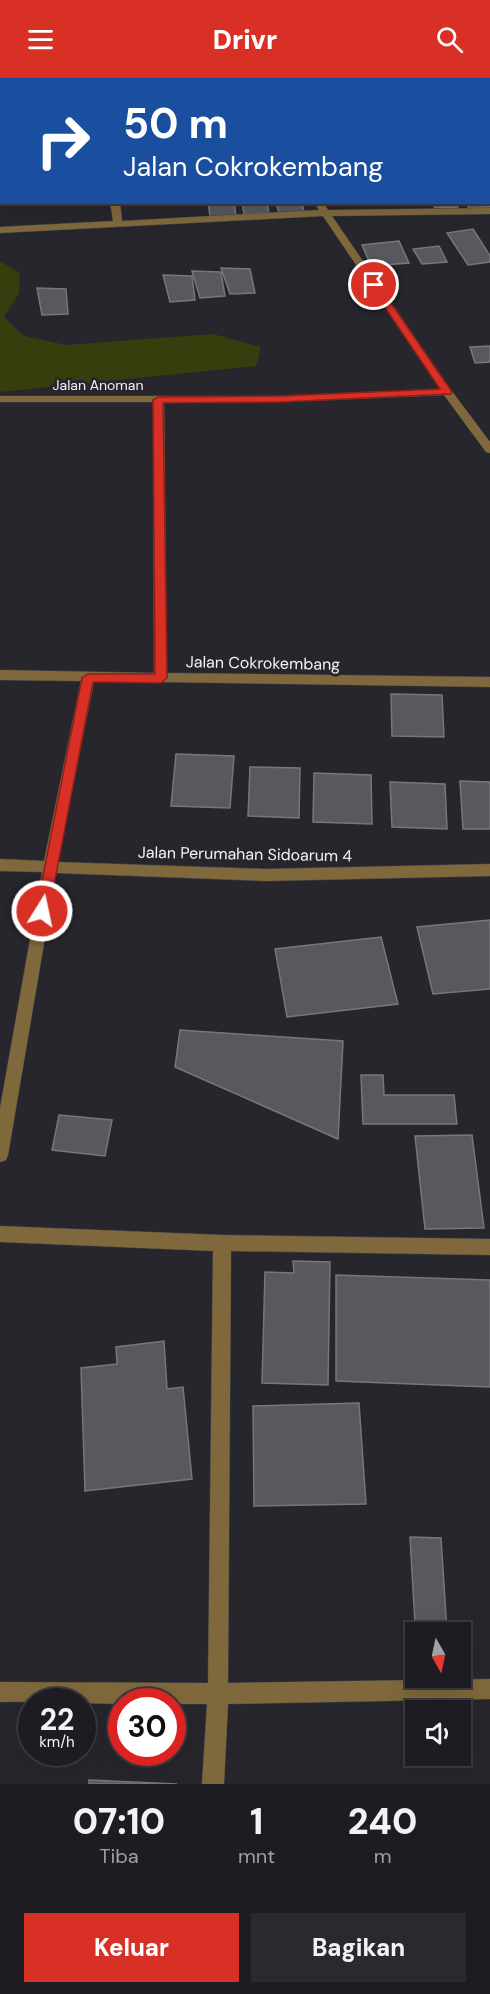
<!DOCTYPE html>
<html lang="id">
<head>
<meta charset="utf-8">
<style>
	:root { --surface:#1d1c22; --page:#2a292f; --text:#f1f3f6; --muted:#a0a1a5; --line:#3b3a40; --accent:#d93025 }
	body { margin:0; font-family:"DM Sans",sans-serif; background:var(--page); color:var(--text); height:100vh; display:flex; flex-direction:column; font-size:22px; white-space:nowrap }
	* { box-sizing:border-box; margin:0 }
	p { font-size:20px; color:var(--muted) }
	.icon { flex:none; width:33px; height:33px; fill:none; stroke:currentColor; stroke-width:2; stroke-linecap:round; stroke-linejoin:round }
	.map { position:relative; height:1706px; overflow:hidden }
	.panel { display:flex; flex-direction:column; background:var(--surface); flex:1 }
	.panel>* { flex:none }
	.guide { position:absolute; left:0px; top:0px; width:490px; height:126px; box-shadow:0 6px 24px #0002,0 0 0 2px var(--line); background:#1a4fa0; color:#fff; overflow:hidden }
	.needle { width:39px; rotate:171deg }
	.controls { position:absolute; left:405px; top:1544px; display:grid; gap:12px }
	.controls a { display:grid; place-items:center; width:66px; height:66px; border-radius:0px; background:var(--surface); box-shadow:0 6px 24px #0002,0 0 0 2px var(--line); font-size:30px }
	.speed { position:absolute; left:18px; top:1610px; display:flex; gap:12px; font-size:30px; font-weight:700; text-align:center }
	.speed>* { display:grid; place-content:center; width:78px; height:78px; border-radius:50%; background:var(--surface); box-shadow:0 6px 24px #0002,0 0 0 2px var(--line); line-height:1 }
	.speed small { font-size:15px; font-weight:400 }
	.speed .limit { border:9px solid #d22; background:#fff; color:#111 }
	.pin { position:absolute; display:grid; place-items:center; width:51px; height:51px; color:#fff; margin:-26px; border:3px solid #fff; border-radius:50%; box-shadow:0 2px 6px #0007 }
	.me { position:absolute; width:66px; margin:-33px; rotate:10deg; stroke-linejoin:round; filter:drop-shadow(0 0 4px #0008) }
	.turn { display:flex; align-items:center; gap:21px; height:126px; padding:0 24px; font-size:27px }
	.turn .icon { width:78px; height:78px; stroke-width:2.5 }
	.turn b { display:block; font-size:42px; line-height:51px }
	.eta { display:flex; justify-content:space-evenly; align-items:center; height:102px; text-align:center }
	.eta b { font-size:36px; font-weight:800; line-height:42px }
	.cta { display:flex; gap:12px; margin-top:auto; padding:12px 24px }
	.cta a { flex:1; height:69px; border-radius:0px; background:var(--accent); color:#fff; font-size:24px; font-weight:800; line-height:69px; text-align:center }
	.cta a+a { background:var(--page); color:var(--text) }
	header { display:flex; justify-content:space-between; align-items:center; height:78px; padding:0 24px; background:var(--accent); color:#fff; font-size:27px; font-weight:800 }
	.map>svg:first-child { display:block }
	.green { fill:#383d0e }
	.building { fill:#59585f; stroke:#77767e; stroke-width:1.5 }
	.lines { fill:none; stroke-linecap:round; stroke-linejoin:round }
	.service-casing { stroke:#444349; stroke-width:1 }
	.minor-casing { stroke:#444349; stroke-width:1 }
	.service { fill:#7f693c; fill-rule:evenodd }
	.minor { fill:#7f693c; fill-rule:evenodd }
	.route { fill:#d93025; stroke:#8d1f18; stroke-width:1.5 }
	.labels { text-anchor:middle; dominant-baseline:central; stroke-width:6; stroke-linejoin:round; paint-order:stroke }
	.far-street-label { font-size:14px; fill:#f3f2f7; stroke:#27262d }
	.street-label { font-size:16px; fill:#f3f2f7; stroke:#27262d }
</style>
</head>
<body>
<header><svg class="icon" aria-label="menu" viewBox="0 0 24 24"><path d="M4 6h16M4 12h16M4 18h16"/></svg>Drivr<svg class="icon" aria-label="search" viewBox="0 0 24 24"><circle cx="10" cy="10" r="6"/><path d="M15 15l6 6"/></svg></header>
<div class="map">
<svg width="490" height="1706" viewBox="0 0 490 1706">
	<rect width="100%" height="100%" fill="#27262d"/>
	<!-- green -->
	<path class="green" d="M0 183 20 195 19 215 4 239 24 258 66 267 213 256 261 269 256 288 0 314Z"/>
	<!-- building -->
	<g class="building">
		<path d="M489 122 490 129 469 130 465 124H489Z"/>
		<path d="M208 124H234L236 138 210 139Z"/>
		<path d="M242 124H267L269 135 244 136Z"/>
		<path d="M276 124H302L304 135 279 136Z"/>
		<path d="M432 124H456L458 129 435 130Z"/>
		<path d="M473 151 490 178V184L468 187 447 155Z"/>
		<path d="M399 163 409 185 371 188 362 167Z"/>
		<path d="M439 168 447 184 422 186 413 171Z"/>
		<path d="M221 190 250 191 255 215 230 216Z"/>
		<path d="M192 193 221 194 225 218 200 220Z"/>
		<path d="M163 197 192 198 195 222 170 224Z"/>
		<path d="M37 210 66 211 68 236 42 237Z"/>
		<path d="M490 268V284L475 285 470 269Z"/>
		<path d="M391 616 442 617 444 659 392 658Z"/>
		<path d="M176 676 234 678 230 730 171 728Z"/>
		<path d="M250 689 300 690 299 740 248 738Z"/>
		<path d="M314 695 371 697 372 746 313 744Z"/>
		<path d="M460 703 490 704V751H463Z"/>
		<path d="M390 704 445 706 447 751 392 749Z"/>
		<path d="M490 842V911L433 916 417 849Z"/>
		<path d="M381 859 398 926 287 939 275 871Z"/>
		<path d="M180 952 343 963 338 1061 175 989Z"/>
		<path d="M361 997H383L384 1017H454L457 1046H363Z"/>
		<path d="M59 1037 112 1042 105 1078 52 1072Z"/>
		<path d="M472 1057 484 1150 425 1151 415 1058Z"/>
		<path d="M293 1183 330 1184 328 1307 262 1305 265 1194 294 1195Z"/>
		<path d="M336 1197 490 1202V1309L336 1303Z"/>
		<path d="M164 1263 167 1311 183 1309 192 1401 85 1413 81 1290 117 1286 116 1269Z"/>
		<path d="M359 1325 366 1426 254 1428 253 1328Z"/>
		<path d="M410 1459 441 1460 447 1554H416V1563Z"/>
		<path d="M89 1702 177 1706H89Z"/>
	</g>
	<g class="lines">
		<defs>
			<rect id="service" x="104" y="0" width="8" height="2"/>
			<g id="minor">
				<path d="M233 0H241L242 2H233Z"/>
				<path d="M110 124H120L122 143 319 132 314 124H323L328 132 490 130V136L332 138 451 312 490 364V375L486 374 444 317 280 324H164L167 595 490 599V609L94 603 58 784 266 791 490 786V798L266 803 56 795 8 1077 6 1082 0 1084V1030L42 794 0 793V781L44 783 81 603 0 602V592L154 595 153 324H0V318H280L440 311 323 138 0 155V149L113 143Z"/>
				<path d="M0 1148 222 1157 490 1161V1177L231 1173 228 1605 490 1601V1621L228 1626 224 1706H202L207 1626H172V1623H122V1626L82 1625V1623L0 1624V1604L208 1605 213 1173 0 1164Z"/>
			</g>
		</defs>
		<!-- service casing -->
		<use href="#service" class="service-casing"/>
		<!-- minor casing -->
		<use href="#minor" class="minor-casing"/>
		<!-- service -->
		<use href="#service" class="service"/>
		<!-- minor -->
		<use href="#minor" class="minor"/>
	</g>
	<!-- route -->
	<path class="route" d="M374 204 377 205 452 314 451 316 280 324 163 325 167 600 161 605 93 604 49 833 47 837H38L36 833 82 600 88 596H155L153 322 158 319 280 318 440 311 370 207Z"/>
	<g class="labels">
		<!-- far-street labels -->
		<g class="far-street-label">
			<text x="98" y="307">Jalan Anoman</text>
		</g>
		<!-- street labels -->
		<g class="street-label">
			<text transform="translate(263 585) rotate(1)">Jalan Cokrokembang</text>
			<text transform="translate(245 776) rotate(1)">Jalan Perumahan Sidoarum 4</text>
		</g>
	</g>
</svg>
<div class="controls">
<a><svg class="needle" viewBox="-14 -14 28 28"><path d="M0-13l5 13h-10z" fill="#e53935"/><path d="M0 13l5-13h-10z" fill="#a0a1a5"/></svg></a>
<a><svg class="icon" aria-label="sound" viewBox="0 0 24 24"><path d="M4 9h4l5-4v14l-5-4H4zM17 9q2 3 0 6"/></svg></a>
</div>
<div class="speed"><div>22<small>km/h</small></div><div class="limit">30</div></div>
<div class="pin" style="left:374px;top:207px;background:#d93025"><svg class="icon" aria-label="arrive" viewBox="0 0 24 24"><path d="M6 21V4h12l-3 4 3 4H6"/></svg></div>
<svg class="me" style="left:42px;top:833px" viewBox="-20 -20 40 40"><circle r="17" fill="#d93025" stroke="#fff" stroke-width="3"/><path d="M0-11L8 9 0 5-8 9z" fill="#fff"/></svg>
<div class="guide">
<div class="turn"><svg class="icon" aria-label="right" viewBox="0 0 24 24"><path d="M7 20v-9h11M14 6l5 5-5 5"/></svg><div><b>50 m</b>Jalan Cokrokembang</div></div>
</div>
</div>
<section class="panel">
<div class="eta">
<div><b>07:10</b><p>Tiba</p></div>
<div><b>1</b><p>mnt</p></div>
<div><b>240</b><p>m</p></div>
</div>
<div class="cta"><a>Keluar</a><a>Bagikan</a></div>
</section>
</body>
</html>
